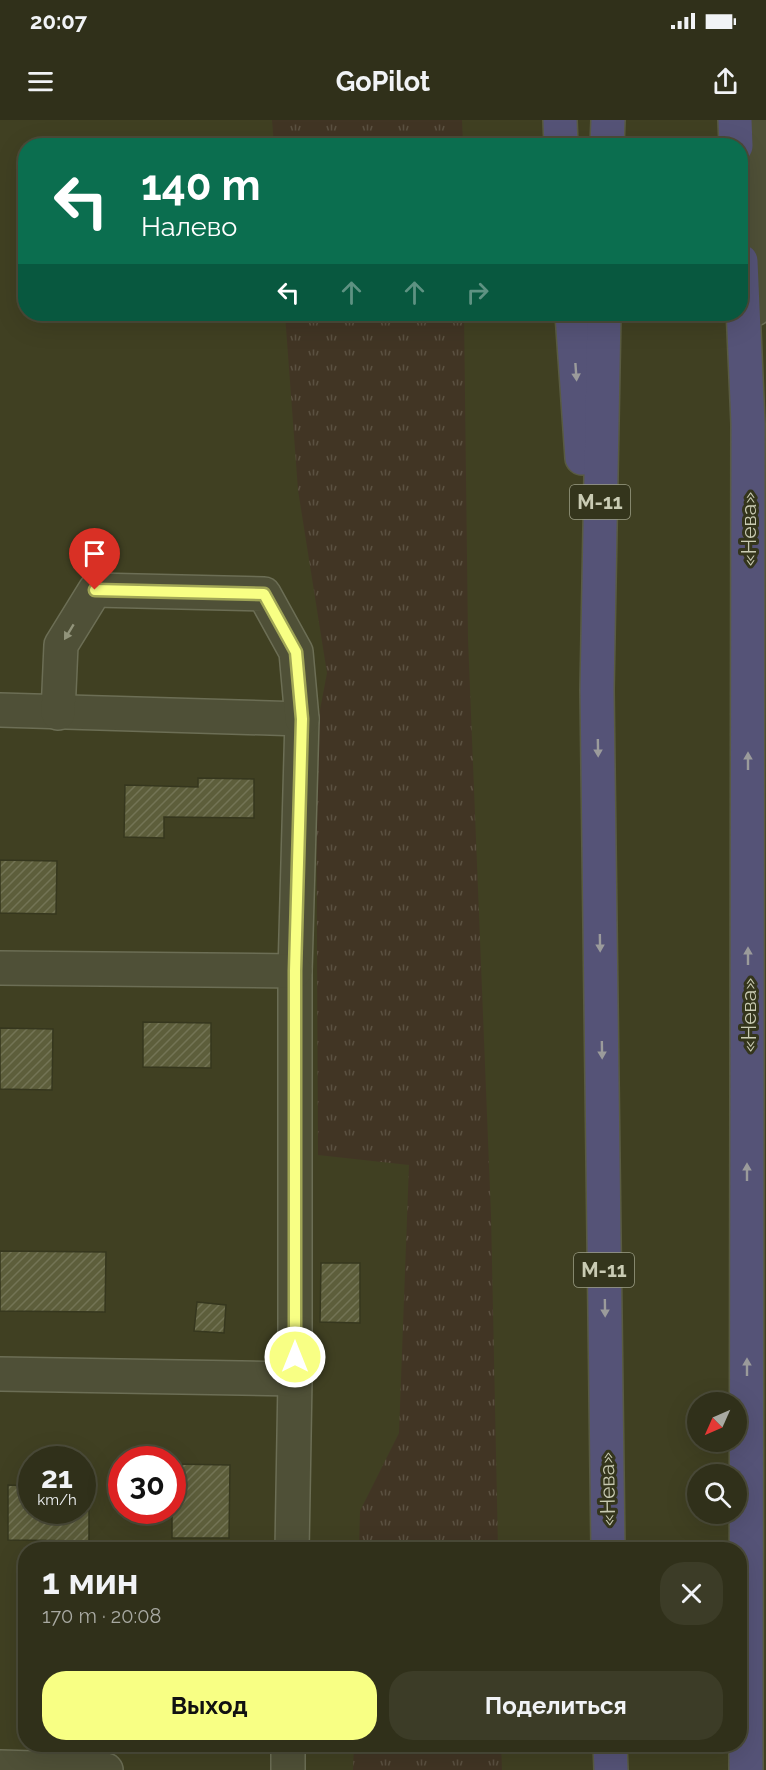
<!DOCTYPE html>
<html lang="ru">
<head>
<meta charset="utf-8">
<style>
	:root { --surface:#30301a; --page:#3c3c27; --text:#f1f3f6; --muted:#a8a9a2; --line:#4b4b39; --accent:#f8ff84 }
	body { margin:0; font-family:Raleway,sans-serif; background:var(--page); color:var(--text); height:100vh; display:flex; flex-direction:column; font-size:22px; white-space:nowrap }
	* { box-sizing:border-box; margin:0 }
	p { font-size:20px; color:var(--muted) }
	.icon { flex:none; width:33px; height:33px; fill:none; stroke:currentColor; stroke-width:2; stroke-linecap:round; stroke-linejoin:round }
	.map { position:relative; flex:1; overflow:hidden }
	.drawer { position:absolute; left:18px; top:1422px; width:729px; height:210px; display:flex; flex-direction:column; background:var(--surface); border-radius:24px; box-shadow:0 6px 24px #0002,0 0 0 2px var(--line) }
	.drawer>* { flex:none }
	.top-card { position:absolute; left:18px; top:18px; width:730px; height:183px; border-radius:24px; box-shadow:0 6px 24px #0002,0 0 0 2px var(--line); background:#0b6e4f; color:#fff; overflow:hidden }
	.needle { width:39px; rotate:225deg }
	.tools { position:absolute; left:687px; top:1272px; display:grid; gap:12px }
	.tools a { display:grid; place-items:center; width:60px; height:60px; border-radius:50%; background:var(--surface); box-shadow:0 6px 24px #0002,0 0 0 2px var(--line); font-size:30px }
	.speed { position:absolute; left:18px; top:1326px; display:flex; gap:12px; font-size:30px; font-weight:700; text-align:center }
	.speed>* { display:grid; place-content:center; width:78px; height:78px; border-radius:50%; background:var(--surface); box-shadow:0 6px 24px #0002,0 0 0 2px var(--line); line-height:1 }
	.speed small { font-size:15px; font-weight:400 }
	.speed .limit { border:9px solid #d22; background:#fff; color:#111 }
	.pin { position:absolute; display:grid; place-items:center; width:51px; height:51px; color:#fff; margin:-62px -26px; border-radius:50% 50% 50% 0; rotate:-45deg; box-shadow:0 0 6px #0007 }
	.pin .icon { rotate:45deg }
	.me { position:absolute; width:66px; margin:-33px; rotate:0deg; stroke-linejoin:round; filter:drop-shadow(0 0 4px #0008) }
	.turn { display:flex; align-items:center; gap:21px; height:126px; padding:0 24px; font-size:27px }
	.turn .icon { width:78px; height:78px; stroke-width:2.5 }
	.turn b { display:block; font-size:42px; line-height:51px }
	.lanes { display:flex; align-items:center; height:57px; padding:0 24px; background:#0003; justify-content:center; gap:30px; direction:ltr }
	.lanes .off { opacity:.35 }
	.round { display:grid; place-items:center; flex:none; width:63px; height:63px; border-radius:24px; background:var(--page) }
	.head { display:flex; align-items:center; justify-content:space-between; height:102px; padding:0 24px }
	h1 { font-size:36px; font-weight:700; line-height:45px }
	.action { display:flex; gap:12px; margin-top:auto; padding:12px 24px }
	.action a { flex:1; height:69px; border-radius:24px; background:var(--accent); color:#111; font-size:24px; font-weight:700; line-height:69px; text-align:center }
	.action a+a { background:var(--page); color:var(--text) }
	.status { display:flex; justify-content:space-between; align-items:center; height:42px; padding:0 30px; background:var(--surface); direction:ltr }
	.status svg { height:16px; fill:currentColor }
	header { display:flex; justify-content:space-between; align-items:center; height:78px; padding:0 24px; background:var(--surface); font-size:27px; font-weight:700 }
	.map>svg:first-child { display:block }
	.grass { fill:url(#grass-tufts) }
	.building { fill:url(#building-hatch); stroke:#36371e; stroke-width:1.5 }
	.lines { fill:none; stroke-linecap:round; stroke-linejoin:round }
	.minor-casing { stroke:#6c6e55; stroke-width:36 }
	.highway-casing { stroke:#595b42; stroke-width:36 }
	.minor { stroke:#4f5037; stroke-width:33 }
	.highway { stroke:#555377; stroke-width:33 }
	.oneway { fill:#9b9b9b }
	.oneway2 { fill:#92947b }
	.route-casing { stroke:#a1a656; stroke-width:15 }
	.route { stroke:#f8ff84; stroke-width:10 }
	.labels { text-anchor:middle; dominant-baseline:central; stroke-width:6; stroke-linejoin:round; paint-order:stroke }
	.shield { fill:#34351c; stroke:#9c9e86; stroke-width:1.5 }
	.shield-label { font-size:20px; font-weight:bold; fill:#c9cbb3 }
	.street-label { font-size:21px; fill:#c9cbb3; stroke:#34351c }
</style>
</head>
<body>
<div class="status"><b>20:07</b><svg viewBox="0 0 49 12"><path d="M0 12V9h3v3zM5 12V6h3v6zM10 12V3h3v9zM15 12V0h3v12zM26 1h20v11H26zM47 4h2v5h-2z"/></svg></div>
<header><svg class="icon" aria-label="menu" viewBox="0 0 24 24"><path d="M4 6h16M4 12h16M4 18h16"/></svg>GoPilot<svg class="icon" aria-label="share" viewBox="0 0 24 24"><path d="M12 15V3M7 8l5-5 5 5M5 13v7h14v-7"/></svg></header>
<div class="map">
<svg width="766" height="1650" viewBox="0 0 766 1650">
	<defs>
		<pattern id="grass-tufts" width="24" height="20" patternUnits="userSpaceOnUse" patternTransform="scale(1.5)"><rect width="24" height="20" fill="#413524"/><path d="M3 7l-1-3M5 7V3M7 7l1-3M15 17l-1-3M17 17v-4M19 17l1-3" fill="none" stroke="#5b5141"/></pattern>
		<pattern id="building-hatch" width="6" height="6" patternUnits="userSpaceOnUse" patternTransform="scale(1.5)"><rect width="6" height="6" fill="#5d5e3b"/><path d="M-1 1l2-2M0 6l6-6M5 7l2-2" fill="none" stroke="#737455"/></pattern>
	</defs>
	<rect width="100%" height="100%" fill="#404022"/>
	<!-- grass -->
	<g class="grass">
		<path d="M272 0H462L463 25H274Z"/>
		<path d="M285 194H464L468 519 491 1095 498 1429H359L360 1391 399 1313 409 1045 318 1035 316 611 327 553 298 370Z"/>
		<path d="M354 1625H501L502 1650H353Z"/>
	</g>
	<!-- building -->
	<g class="building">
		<path d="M198 658 254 659V698L164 697V718L124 717 125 665 198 667Z"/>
		<path d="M0 740 57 741 56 794 0 793Z"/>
		<path d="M143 902 211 903V948L143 947Z"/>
		<path d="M0 908 53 909 52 970 0 969Z"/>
		<path d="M0 1131 106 1132 105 1192 0 1191Z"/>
		<path d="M321 1143H360V1203L320 1202Z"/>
		<path d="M197 1182 226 1185 224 1213 194 1211Z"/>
		<path d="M172 1344 230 1345 229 1418H172Z"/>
		<path d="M8 1365 32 1366V1390H82V1366H89V1421L8 1420Z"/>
	</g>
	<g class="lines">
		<defs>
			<g id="minor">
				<path d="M755 189 766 2"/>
				<path d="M0 590 302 599 295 851V1259L292 1430"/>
				<path d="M58 593 61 525 95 470 264 474 296 532 302 599"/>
				<path d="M0 848 295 851"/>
				<path d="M0 1254 295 1259"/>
				<path d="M0 1647 106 1650"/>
				<path d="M288 1650V1624"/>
			</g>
			<g id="highway">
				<path d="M560 0 561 26"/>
				<path d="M735 0 736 26"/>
				<path d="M607 26 608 0"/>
				<path d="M741 141 748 304 746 1650"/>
				<path d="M572 194 582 338"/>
				<path d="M604 194 597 570 608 1430"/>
				<path d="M610 1624 611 1650"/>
			</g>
		</defs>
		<!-- minor casing -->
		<use href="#minor" class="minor-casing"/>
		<!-- highway casing -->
		<use href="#highway" class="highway-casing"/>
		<!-- minor -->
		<use href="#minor" class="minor"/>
		<!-- highway -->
		<use href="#highway" class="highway"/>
	</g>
	<!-- one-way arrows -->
	<defs><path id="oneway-solid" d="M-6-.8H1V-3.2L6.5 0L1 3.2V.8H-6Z" transform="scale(1.5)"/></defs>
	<g class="oneway">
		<use href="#oneway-solid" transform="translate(576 252) rotate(86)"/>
		<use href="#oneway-solid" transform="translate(598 628) rotate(89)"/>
		<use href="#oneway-solid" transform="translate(748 641) rotate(-90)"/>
		<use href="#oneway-solid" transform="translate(600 823) rotate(89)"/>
		<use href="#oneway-solid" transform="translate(748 836) rotate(-90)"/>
		<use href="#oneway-solid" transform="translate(602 930) rotate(89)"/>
		<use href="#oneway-solid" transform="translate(747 1052) rotate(-90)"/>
		<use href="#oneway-solid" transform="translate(605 1188) rotate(89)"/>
		<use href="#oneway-solid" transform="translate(747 1247) rotate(-90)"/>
	</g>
	<use class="oneway2" href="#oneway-solid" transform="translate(69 512) rotate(121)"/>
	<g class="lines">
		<defs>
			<path id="route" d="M95 470 264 474 296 532 302 599 295 851V1237"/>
		</defs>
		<!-- route casing -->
		<use href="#route" class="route-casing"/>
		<!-- route -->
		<use href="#route" class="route"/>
	</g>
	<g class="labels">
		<!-- shield labels -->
		<g class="shield">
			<rect x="570" y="365" width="60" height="34" rx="4.5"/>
			<rect x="574" y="1133" width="60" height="34" rx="4.5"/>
		</g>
		<g class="shield-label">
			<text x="600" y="382">М-11</text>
			<text x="604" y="1150">М-11</text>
		</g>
		<!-- street labels -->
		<g class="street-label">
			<text transform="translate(748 409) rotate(-90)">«Нева»</text>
			<text transform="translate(748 895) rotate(-90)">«Нева»</text>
			<text transform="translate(607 1369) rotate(-91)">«Нева»</text>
		</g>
	</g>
</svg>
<div class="tools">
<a><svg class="needle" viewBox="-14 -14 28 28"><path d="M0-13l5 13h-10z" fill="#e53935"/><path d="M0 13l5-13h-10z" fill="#a8a9a2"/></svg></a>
<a><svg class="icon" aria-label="search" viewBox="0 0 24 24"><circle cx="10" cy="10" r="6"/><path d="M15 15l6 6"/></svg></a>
</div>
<div class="speed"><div>21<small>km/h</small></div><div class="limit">30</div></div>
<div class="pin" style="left:95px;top:470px;background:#d93025"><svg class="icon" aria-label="arrive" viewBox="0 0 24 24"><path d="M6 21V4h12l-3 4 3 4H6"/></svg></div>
<svg class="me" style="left:295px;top:1237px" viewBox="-20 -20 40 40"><circle r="17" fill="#f8ff84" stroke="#fff" stroke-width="3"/><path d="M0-11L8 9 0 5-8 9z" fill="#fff"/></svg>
<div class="top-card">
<div class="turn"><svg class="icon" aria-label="left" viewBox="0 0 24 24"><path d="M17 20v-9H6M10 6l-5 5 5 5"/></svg><div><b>140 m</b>Налево</div></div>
<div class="lanes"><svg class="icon" aria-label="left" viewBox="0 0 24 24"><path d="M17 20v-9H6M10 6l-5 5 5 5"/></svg><svg class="icon off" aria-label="ahead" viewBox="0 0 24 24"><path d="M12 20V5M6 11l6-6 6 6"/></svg><svg class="icon off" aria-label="ahead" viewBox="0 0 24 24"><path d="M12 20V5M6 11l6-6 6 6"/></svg><svg class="icon off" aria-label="right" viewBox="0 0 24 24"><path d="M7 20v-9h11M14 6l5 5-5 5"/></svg></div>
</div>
<section class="drawer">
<div class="head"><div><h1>1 мин</h1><p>170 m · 20:08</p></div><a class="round"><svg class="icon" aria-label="close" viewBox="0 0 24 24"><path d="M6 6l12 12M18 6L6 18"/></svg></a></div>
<div class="action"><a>Выход</a><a>Поделиться</a></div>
</section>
</div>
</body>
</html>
